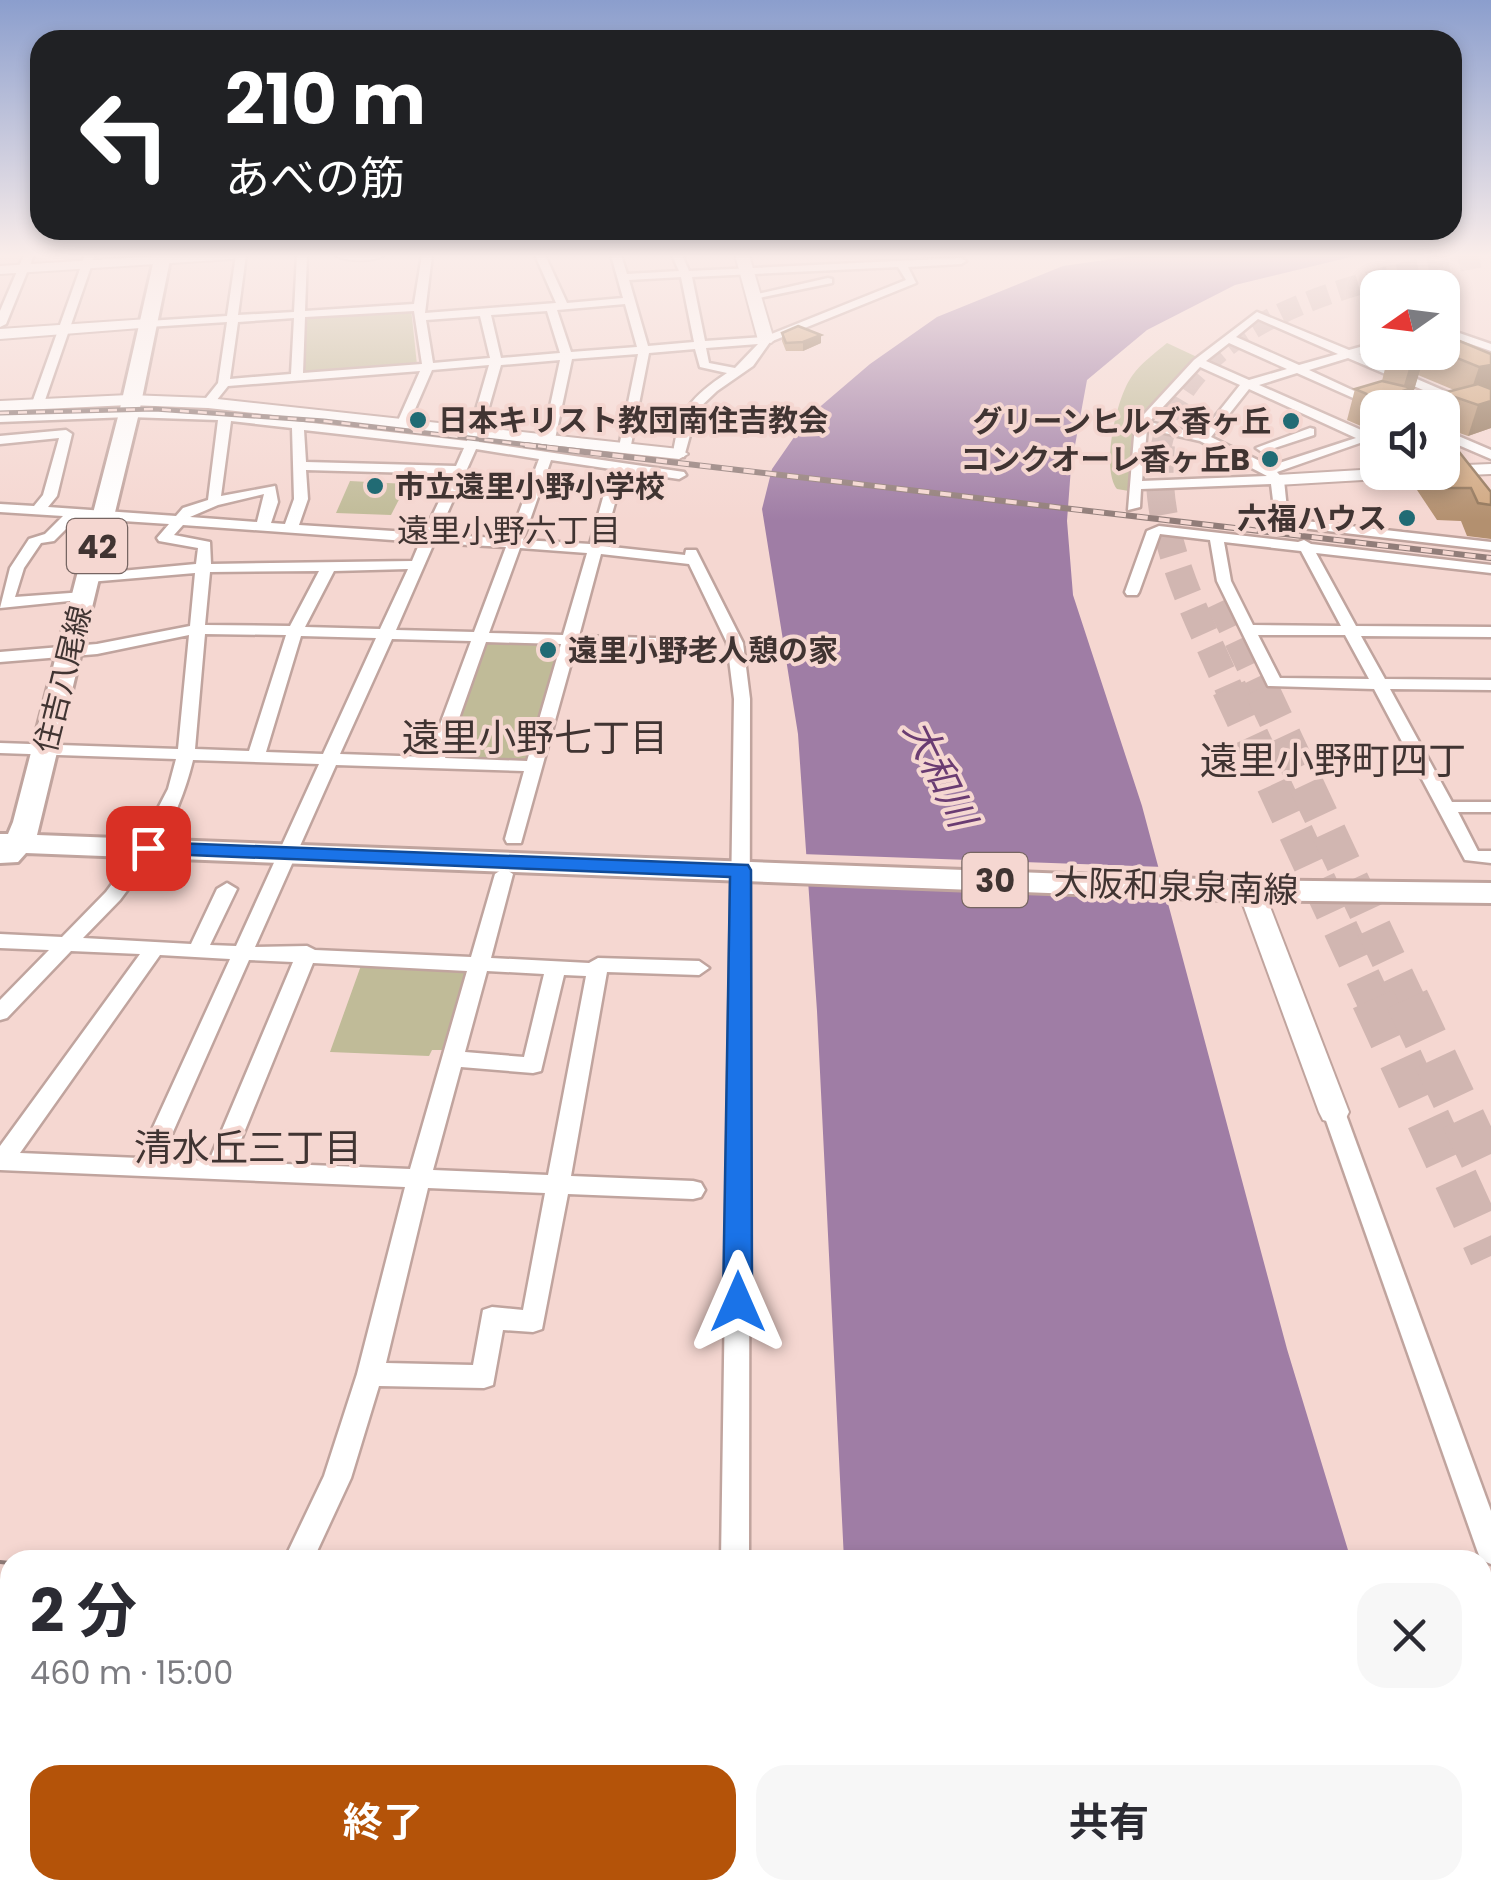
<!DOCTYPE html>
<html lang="ja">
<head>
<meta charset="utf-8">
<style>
	:root { --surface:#fff; --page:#f7f7f7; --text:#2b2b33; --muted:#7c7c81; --accent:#b45309 }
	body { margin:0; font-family:Poppins,"Noto Sans JP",sans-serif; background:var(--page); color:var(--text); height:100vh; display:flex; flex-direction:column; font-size:38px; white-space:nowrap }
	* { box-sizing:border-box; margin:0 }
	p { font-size:32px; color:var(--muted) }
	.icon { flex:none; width:55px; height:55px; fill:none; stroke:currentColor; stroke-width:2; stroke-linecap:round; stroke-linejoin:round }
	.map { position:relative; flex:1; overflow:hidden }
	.sheet { position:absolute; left:0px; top:1550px; width:1492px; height:350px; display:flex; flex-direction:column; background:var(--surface); border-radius:30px 30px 0 0; box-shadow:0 5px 15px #0003 }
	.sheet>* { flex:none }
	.guide { position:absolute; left:30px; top:30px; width:1432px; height:210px; border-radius:30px; box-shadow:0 5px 15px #0003; background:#202124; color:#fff; overflow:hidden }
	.needle { width:65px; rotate:256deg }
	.fabs { position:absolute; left:1360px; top:270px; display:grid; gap:20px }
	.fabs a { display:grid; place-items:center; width:100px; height:100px; border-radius:20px; background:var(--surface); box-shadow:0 5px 15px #0003; font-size:50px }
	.pin { position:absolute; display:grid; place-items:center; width:85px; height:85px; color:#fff; margin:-42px; border-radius:20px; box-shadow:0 5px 15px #0006 }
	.me { position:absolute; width:110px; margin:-55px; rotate:0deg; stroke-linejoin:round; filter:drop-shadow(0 0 8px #0008) }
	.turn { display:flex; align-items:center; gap:35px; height:210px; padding:0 30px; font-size:45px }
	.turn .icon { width:130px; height:130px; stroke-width:2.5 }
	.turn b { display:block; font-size:70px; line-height:85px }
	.round { display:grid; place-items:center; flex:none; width:105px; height:105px; border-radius:30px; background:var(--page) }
	.summary { display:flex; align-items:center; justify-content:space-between; height:170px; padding:0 30px }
	h1 { font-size:60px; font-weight:700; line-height:75px }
	.button { display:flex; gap:20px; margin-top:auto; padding:20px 30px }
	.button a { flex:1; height:115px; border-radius:30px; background:var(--accent); color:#fff; font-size:40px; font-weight:700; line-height:115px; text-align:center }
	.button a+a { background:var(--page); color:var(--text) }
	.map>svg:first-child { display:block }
	.green { fill:#c0bb98 }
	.water { fill:#9f7da5 }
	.pier { fill:#f5d7d1 }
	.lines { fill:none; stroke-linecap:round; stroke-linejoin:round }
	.highway-tunnel-far3 { stroke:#d1b6b1; stroke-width:21; stroke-dasharray:21 10; stroke-linecap:butt }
	.highway-tunnel-far2 { stroke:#d1b6b1; stroke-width:28; stroke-dasharray:28 14; stroke-linecap:butt }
	.highway-tunnel-far1 { stroke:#d1b6b1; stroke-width:35; stroke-dasharray:35 18; stroke-linecap:butt }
	.highway-tunnel { stroke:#d1b6b1; stroke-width:44; stroke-dasharray:44 22; stroke-linecap:butt }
	.street-casing { stroke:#c0a49e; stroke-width:5 }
	.secondary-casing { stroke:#c0a49e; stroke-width:4 }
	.primary-casing { stroke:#c0a49e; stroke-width:6 }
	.street { fill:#fff; fill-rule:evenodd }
	.secondary { fill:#fff; fill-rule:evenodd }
	.primary { fill:#fff; fill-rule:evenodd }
	.tram { stroke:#917d79; stroke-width:4 }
	.rail-far1-casing { stroke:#917d79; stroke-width:5 }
	.rail-casing { stroke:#917d79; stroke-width:6 }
	.rail-far1 { stroke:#f5d7d1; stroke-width:2.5; stroke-dasharray:9; stroke-linecap:butt }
	.rail { stroke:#f5d7d1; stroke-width:4; stroke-dasharray:11; stroke-linecap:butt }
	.wall { fill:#b3906f }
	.shaded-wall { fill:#92765a }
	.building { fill:#d0a881; stroke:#92765a; stroke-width:2.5 }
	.route { fill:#1a73e8; stroke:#114b97; stroke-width:2.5 }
	.poi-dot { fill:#216b74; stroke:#f5d7d1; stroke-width:4 }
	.labels { text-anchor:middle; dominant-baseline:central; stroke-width:8; stroke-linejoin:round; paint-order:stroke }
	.far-poi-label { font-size:30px; font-weight:bold; fill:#403432; stroke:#f5d7d1; text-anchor:start }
	.far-street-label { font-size:30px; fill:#403432; stroke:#f5d7d1 }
	.far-neighbourhood-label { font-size:32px; fill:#403432; stroke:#f5d7d1 }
	.shield { fill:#f5d7d1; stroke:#766562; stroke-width:2.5 }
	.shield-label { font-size:32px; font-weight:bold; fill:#403432 }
	.street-label { font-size:35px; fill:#403432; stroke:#f5d7d1 }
	.neighbourhood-label { font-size:38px; fill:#403432; stroke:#f5d7d1 }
	.water-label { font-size:38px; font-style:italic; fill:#6a3c72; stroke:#f5d7d1 }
</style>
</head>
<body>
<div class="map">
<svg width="1491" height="1900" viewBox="0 0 1491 1900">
	<rect width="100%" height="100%" fill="#f5d7d1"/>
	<!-- green -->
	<g class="green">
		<path d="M411 308 417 365 302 373 304 316Z"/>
		<path d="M1167 343 1197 357 1135 424 1129 491 1117 489C1101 468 1116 398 1132 376 1141 363 1155 353 1167 343Z"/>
		<path d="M350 481 407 484 391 515 336 513Z"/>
		<path d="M490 641 541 643 538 656 559 657 531 755 525 760 448 759 444 755 484 643Z"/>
		<path d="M363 960 460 964 468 972 446 1050H432L429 1056 330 1052Z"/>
	</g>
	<!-- water -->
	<g class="water">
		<path d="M1140 255H1359L1235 285 1147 330 1087 380 1071 467 1067 521 1073 595 1142 806 1287 1349 1351 1560H844L817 1011 798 734 762 509 772 469 808 417 870 364 937 317 1063 266Z"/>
		<path d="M860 1890H1452L1455 1900H861Z"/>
	</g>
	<!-- pier -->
	<path class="pier" d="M801 854 1164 867 1172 897 803 883Z"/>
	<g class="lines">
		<!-- highway-tunnel-far3 -->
		<path class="highway-tunnel-far3" d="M1161 447C1189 310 1376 277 1491 255"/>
		<!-- highway-tunnel-far2 -->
		<g class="highway-tunnel-far2">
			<path d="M1161 445C1151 532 1196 613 1230 691"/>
			<path d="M1220 602 1262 691"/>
		</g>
		<!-- highway-tunnel-far1 -->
		<g class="highway-tunnel-far1">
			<path d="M1229 688 1374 1001"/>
			<path d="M1261 688 1408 1001"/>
		</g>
		<!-- highway-tunnel -->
		<g class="highway-tunnel">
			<path d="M1373 999 1491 1256"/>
			<path d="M1407 999 1491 1178"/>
		</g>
		<defs>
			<g id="street">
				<path d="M24 255H34L6 324 0 327V311Z"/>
				<path d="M85 255H95L44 403 34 406 32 403Z"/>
				<path d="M236 255H246L238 315 294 312 297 255H307L305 311 414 304 422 255H432L425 313 556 303 535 255H545L567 303 623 298 611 255H621L627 274 679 271 672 255H682L689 271 961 258 966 261 961 264 908 267 916 283 770 342 753 366 717 391 697 410 684 457 673 454C679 411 691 397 727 373L700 367 695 349 649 353 630 450 619 447 638 354 572 359 555 439 549 443 543 439 560 360 501 365 479 442 684 472 686 475 679 479 624 471 603 546 685 555 686 550H696L743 643 750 699 749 1560H721L734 699 727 643 689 564 601 554 579 636 691 639 699 644 691 649 576 645 521 843H507L505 839 524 771 336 765 255 947 307 946 315 950 471 957 495 874 504 868 513 874 491 958 589 963 598 958 699 961 709 968 699 975 607 972 571 1176 693 1181 701 1183 705 1190 701 1197 693 1199 568 1194 542 1329 533 1332 503 1330 493 1385 484 1388 379 1386 351 1478 313 1560H284L324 1476 357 1374 405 1187 0 1170V1146L140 954 71 951 7 1018 0 1020V1000L49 950 0 948V934L62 937 106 892 141 845 148 843 157 849 155 853 120 900 83 938 191 944 217 889 227 883 237 889 210 945 236 946 319 764 193 760C188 781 172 834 152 843L143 837 168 789 176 759 0 753V743L178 749 189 635 97 654 0 662V652L97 644 190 626 195 573 89 582 82 578 89 574 196 564 198 548 159 541 157 538 169 524 77 518 54 541 41 543 24 568 15 597 84 592 91 596 89 599 0 608 10 568 29 539 45 534 63 516 0 512V504L34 506 43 495 59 438 0 444V436L66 430 72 434 57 496 48 507 176 516 183 508 208 500 218 420 129 417 0 422V414L129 409 225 413 467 441 489 365 432 370 409 423 403 427 397 423 420 371 228 386 212 406H204L202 403 218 383 227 322 148 327 142 324 148 321 227 316ZM898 267 906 280 764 337 705 341 692 277ZM681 277 694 342 648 346 629 280ZM625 304 637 347 571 352 557 310ZM414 311 422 364 303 373 305 317ZM547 311 560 353 501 358 491 315ZM480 316 490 358 433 363 426 320ZM294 318 291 374 230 379 238 322ZM758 344 735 368 709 363 706 348ZM231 421 292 428 294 499 285 524 271 523 278 502 275 486 221 496ZM304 430 464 448 456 466 306 462ZM476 449 539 459 509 539 438 534ZM551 460 611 469 590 544 523 540ZM306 470 452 474 424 533 299 525 308 499ZM264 494 257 522 190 517 218 505ZM183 525 420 542 412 561 211 564 210 542 174 535ZM434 543 506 547 474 632 396 630ZM520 548 587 553 563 635 489 633ZM408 569 380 629 305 627 334 571ZM319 571 290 626 205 625 210 572ZM205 634 286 635 249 751 195 749ZM301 636 376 638 323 754 266 752ZM392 639 471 641 428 757 340 754ZM486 642 561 644 527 761 445 758ZM160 955 230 959 139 1158 20 1153ZM249 960 293 962 209 1161 161 1159ZM313 963 467 971 410 1169 232 1162ZM487 971 544 974 524 1057 465 1052ZM564 975 586 976 548 1175 433 1170 461 1067 533 1073 541 1071ZM428 1188 545 1193 523 1310 492 1307 483 1310 473 1365 386 1363Z"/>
				<path d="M828 278 832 279V283L754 299 749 296Z"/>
				<path d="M1257 312 1349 350 1378 342V349L1359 354 1491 411V419L1348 358 1309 370 1391 408 1378 409 1297 373 1259 385 1377 437 1277 472 1284 480 1288 519 1491 542V550L1276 525 1271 484 1141 489 1140 507 1128 510 1135 424 1194 360ZM1258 319 1338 354 1299 365 1236 337ZM1229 343 1287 369 1249 380 1206 361ZM1200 367 1240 385 1201 434 1149 422ZM1249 389 1356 438 1270 466 1211 437ZM1147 429 1200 441 1267 476 1142 481Z"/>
				<path d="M1442 327 1491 344V351L1442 334Z"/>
				<path d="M1310 428 1314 429V435L1262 452 1256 448Z"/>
				<path d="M1442 429 1491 450V459L1442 438Z"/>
				<path d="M1159 526 1298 542 1304 540 1311 544 1491 565V573L1316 553 1356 626 1491 627V637L1361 636 1385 679 1491 680V690L1390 689 1452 802H1491V812H1458L1478 851H1491V863L1465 860 1374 689 1268 686 1217 581 1210 540 1160 534 1139 592 1137 595H1127L1125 592 1147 531ZM1224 542 1301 551 1341 626 1253 625 1231 581ZM1258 635H1345L1369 679 1280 678Z"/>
				<path d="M1334 1104 1342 1106 1345 1112 1491 1511V1564L1481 1560 1477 1550 1323 1112 1326 1106Z"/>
				<path d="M139 1890H173L169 1900H135Z"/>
				<path d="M277 1890H311L308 1900H274Z"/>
				<path d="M510 1890H545L541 1900H506Z"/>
				<rect x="719" y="1890" width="34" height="10"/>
			</g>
			<g id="secondary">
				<path d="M175 255H240L233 259 0 274V266Z"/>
				<path d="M335 255H385C374 262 346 262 335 255Z"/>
				<path d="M735 255H749L774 340 771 343 758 340Z"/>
				<path d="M148 319 156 324 153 327 0 339V329Z"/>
				<path d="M129 395 208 398 679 449 688 454 679 459 208 408 129 405 0 411V401Z"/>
				<path d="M1491 464V474L1442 476 1434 472H1442V466Z"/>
				<path d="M1378 469V472H1423L1414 477 1277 485 1268 480 1277 475Z"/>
				<path d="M1254 890 1267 899 1349 1112 1345 1120 1334 1123 1323 1120 1319 1112 1241 899Z"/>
			</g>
			<path id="primary" d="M155 255H171L139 413 37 835 1228 880 1491 883V903L1228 900 26 853 18 862 0 863V834H8L13 822 119 413Z"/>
		</defs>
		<!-- street casing -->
		<use href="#street" class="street-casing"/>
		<!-- secondary casing -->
		<use href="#secondary" class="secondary-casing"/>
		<!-- primary casing -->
		<use href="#primary" class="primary-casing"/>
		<!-- street -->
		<use href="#street" class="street"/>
		<!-- secondary -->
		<use href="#secondary" class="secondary"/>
		<!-- primary -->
		<use href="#primary" class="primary"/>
		<!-- tram -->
		<g class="tram">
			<path d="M0 1562 10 1563"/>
			<path d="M1482 1655H1491"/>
		</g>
		<defs>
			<path id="rail-far1" d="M0 413 155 409 324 421 546 447"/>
			<path id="rail" d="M525 445 1491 558"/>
		</defs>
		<!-- rail-far1 casing -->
		<use href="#rail-far1" class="rail-far1-casing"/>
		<!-- rail casing -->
		<use href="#rail" class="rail-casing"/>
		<!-- rail-far1 -->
		<use href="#rail-far1" class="rail-far1"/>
		<!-- rail -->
		<use href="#rail" class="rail"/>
	</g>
	<!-- wall -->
	<g class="wall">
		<path d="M782 333 821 335V343L803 351H786L782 341Z"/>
		<path d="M1422 352 1491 354V428L1468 436 1442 427V408H1439L1443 393 1454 390 1418 375 1414 390 1378 408V427L1370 430 1347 420 1355 389 1382 381 1388 356 1420 360Z"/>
		<path d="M1442 448 1491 492V539L1467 536 1461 521 1437 520 1417 490 1423 472H1442Z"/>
	</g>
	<!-- shaded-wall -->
	<g class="shaded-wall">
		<path d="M821 335V343L803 351V342Z"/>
		<path d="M1423 361 1414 390 1411 391 1406 408H1378V427L1370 430 1378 399 1402 392 1410 365Z"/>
		<path d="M1491 365V392L1469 397 1479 367Z"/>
		<path d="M1491 401V428L1468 436 1478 405Z"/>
	</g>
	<!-- building -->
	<g class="building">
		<path d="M798 326 821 335 803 342 786 343 782 333Z"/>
		<path d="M1450 337 1491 354V365L1479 367 1442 352V339Z"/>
		<path d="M1403 352 1423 361 1410 365 1388 356Z"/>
		<path d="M1382 381 1412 388 1378 399 1355 389Z"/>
		<path d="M1478 384 1491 389V401L1478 405 1443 393Z"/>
		<path d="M1442 448H1456L1491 492V505L1478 503 1471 488H1447L1437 472H1442V458H1447L1442 452Z"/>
	</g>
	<!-- sky -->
	<linearGradient id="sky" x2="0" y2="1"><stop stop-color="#8b9ecd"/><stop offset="0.49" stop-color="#faedea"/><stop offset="1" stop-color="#faedea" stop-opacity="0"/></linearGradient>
	<rect width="1491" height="521" fill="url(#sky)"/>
	<!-- route -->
	<path class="route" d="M148 842 748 865 751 870 752 1302 748 1310 738 1314 727 1310 723 1302 730 877 141 853 137 848Z"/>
	<!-- markers -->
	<g class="poi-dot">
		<circle cx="418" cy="420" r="10"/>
		<circle cx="1291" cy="421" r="10"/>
		<circle cx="1270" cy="459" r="10"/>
		<circle cx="375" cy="486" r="10"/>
		<circle cx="1407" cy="518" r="10"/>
		<circle cx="548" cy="650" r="10"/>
	</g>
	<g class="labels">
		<!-- far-poi labels -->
		<g class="far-poi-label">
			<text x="438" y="420">日本キリスト教団南住吉教会</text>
			<text x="1271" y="421" text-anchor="end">グリーンヒルズ香ヶ丘</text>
			<text x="1250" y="459" text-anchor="end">コンクオーレ香ヶ丘B</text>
			<text x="395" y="486">市立遠里小野小学校</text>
			<text x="1387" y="518" text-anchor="end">六福ハウス</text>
			<text x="568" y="650">遠里小野老人憩の家</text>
		</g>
		<!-- far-street labels -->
		<g class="far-street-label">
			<text transform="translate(63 679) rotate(-76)">住吉八尾線</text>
		</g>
		<!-- far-neighbourhood labels -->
		<g class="far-neighbourhood-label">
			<text x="509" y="530">遠里小野六丁目</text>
		</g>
		<!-- shield labels -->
		<g class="shield">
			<rect x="67" y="519" width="60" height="54" rx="8"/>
			<rect x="962.5" y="853" width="65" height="54" rx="8"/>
		</g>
		<g class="shield-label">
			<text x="97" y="546">42</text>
			<text x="995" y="880">30</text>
		</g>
		<!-- street labels -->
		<g class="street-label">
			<text transform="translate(1176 886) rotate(2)">大阪和泉泉南線</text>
		</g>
		<!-- neighbourhood labels -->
		<g class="neighbourhood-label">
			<text x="535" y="737">遠里小野七丁目</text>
			<text x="1333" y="760">遠里小野町四丁</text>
			<text x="248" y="1147">清水丘三丁目</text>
		</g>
		<!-- water labels -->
		<g class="water-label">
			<text transform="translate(940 773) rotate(64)">大和川</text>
		</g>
	</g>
</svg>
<div class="fabs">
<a><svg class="needle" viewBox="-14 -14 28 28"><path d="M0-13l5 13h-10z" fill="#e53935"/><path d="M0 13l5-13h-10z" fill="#7c7c81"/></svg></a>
<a><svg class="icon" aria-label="sound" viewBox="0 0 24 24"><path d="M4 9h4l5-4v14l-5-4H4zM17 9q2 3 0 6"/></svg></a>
</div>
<div class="pin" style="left:148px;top:848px;background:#d93025"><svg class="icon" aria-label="arrive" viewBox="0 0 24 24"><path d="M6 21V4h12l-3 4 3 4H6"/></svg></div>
<svg class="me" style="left:738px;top:1302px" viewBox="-20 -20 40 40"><path d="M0-17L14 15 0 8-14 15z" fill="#1a73e8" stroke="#fff" stroke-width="4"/></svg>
<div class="guide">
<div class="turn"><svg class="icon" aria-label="left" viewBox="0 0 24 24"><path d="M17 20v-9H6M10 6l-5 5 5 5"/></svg><div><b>210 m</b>あべの筋</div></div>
</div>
<section class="sheet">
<div class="summary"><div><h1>2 分</h1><p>460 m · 15:00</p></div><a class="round"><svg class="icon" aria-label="close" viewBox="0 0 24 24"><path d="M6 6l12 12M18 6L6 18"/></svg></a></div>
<div class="button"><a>終了</a><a>共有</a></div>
</section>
</div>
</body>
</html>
